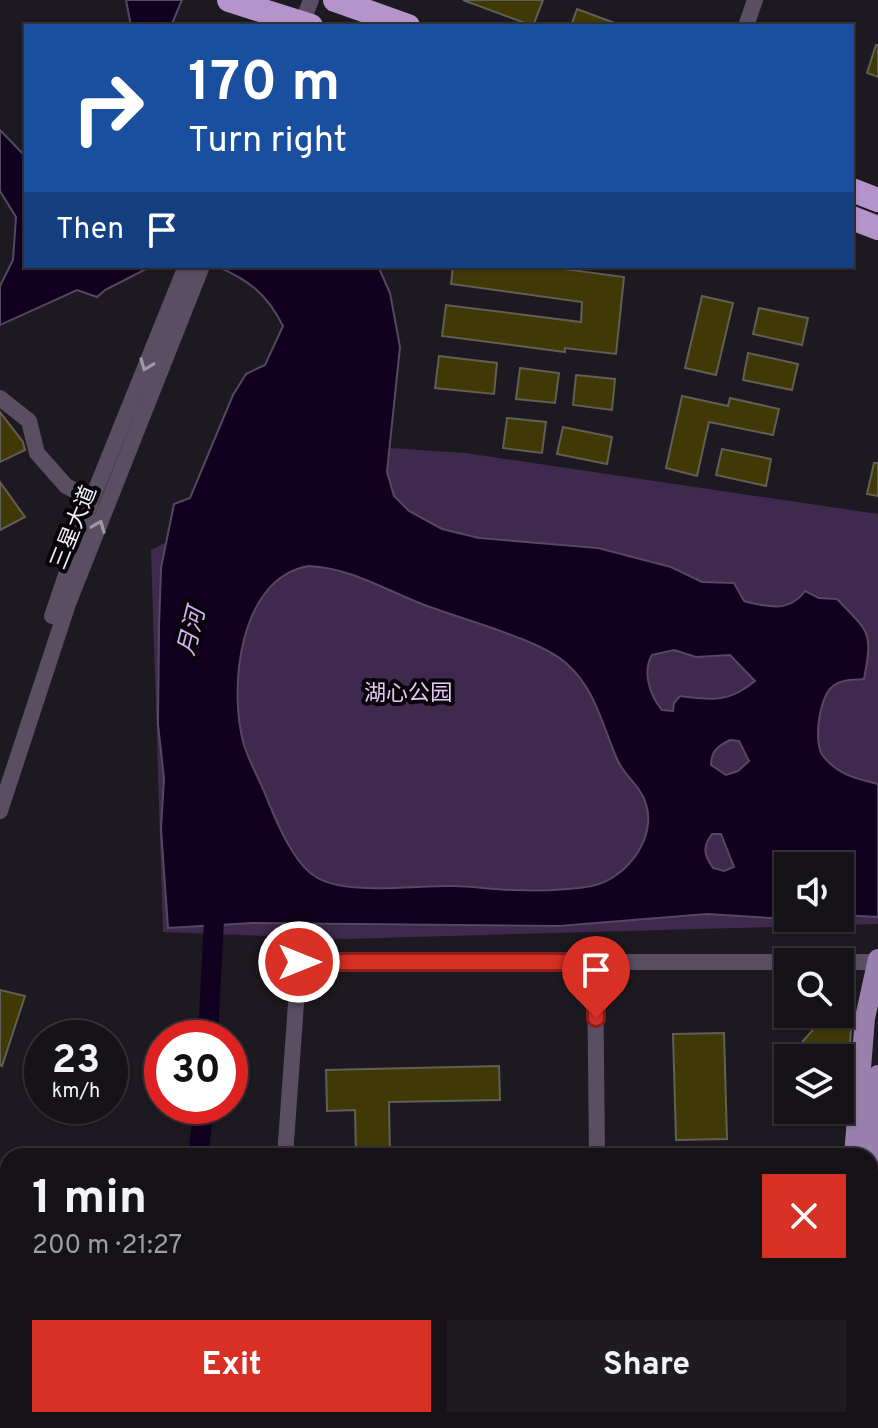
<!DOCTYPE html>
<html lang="en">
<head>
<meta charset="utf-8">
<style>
	:root { --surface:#161318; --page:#1f1c21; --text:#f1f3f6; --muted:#9e9ea2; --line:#353237; --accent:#d93025 }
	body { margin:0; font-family:Overpass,"Noto Sans SC",sans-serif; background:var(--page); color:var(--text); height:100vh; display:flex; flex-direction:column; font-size:30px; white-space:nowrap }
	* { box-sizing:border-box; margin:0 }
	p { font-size:26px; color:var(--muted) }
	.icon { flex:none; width:44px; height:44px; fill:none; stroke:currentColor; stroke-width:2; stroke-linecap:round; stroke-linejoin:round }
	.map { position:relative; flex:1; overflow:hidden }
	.details { position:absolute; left:0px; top:1148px; width:878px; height:280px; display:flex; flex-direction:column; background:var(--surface); border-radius:24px 24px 0 0; box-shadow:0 2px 6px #0004,0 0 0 2px var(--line) }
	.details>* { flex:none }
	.banner { position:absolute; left:24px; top:24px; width:830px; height:244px; border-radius:0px; box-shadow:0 2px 6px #0004,0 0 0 2px var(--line); background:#1a4fa0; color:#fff; overflow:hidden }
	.buttons { position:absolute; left:774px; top:852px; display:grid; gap:16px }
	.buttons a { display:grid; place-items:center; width:80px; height:80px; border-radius:0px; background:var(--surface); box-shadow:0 2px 6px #0004,0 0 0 2px var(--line); font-size:40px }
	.speed { position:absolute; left:24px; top:1020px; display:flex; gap:16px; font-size:40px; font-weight:700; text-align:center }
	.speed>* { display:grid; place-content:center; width:104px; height:104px; border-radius:50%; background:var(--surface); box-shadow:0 2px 6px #0004,0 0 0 2px var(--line); line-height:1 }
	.speed small { font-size:20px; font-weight:400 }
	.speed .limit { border:12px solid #d22; background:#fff; color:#111 }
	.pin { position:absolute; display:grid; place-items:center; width:68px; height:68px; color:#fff; margin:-82px -34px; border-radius:50% 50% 50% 0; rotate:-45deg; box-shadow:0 0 8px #0007 }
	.pin .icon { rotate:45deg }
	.me { position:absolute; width:88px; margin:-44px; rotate:90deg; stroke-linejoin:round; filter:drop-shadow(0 0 6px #0008) }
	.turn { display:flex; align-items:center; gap:28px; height:168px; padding:0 32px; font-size:36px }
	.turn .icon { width:104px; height:104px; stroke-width:2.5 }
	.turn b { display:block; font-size:56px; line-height:68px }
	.then { display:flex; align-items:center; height:76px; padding:0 32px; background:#0003; gap:16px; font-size:30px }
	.round { display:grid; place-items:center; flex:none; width:84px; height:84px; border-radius:0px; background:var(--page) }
	.headline { display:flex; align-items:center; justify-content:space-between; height:136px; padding:0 32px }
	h1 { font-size:48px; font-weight:700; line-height:60px }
	.button { display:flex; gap:16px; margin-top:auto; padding:16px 32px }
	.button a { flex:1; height:92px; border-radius:0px; background:var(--accent); color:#fff; font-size:32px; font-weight:700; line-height:92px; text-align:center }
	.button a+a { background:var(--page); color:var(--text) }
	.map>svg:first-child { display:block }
	.green { fill:#40294f; fill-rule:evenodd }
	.water { fill:#11001f; stroke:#554860; stroke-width:2; fill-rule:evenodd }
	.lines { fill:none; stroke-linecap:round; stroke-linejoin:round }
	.river { stroke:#11001f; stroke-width:20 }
	.building { fill:#413905; stroke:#605f55; stroke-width:2 }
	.minor { stroke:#5a4e63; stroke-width:16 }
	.major { stroke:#9a80ad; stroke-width:20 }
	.highway { stroke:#b494ca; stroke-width:24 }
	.oneway { stroke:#9f97a5 }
	.route-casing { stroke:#8d1f18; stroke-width:20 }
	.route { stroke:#d93025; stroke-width:14 }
	.labels { text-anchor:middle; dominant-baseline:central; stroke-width:8; stroke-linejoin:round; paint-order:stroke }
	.street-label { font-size:22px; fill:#f3f1f6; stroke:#070508 }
	.park-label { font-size:22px; fill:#e4c9f7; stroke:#070508 }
	.water-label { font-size:24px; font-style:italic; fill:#dbaef9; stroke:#070508 }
</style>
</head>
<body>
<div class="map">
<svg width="878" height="1428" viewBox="0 0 878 1428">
	<rect width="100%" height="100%" fill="#1d1920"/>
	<!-- green -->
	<path class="green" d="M358 446 465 453 878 514V924L343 939 163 932 151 550ZM788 866H840V918H788Z"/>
	<!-- water -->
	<g class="water">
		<path d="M126 0H182L171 26H131Z"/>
		<path d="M0 130 26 157V266H152L105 290 97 297 77 290 0 325V286L13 260 16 217 0 191Z"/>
		<path d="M216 266H378L390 293 400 347 387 472 394 496 409 511 442 529 479 538 598 548 671 567 702 582 734 583 744 601C767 607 789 613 805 591L819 598 837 599C870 633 873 632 864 679 853 680 842 679 833 686 819 696 813 743 823 756 838 775 857 779 878 784V917L840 915V866H788V918H796L787 919 707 914 559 926 252 923 168 928 161 829 164 779 158 724 159 627 161 568 174 504 190 498 233 395 246 374 265 365 283 326C267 294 249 280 216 266ZM309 566C349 568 380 587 417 602 455 618 539 638 567 664 596 690 602 725 617 759 624 776 641 786 646 804 657 838 626 879 592 886 568 890 538 891 514 890 493 890 473 886 453 886 416 885 347 896 316 877 294 864 277 823 268 801 261 782 250 764 244 745 228 689 239 577 309 566ZM674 650 696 657 730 655 755 681C729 703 712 700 680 696L674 703 673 711 662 710C650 696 642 672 652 655ZM730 740 739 741 749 761 738 771 726 775 711 765C711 751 718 746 730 740ZM712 834H721L734 867 724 871 713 868C704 855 702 847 712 834Z"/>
	</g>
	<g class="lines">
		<!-- river -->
		<g class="river">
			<path d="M208 1038 215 899"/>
			<path d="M198 1156 204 1106"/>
			<path d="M185 1420V1428"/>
		</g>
	</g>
	<!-- building -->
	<g class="building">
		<path d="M463 0H543L533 26Z"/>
		<path d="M577 9 620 25 619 26H571Z"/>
		<path d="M876 45H878V77L867 73Z"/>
		<path d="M453 266H541L624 277 616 354 565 348V352L442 336 446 305 581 322 582 302 451 284Z"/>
		<path d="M702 296 733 303 716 375 685 368Z"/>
		<path d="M759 308 808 318 802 345 753 334Z"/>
		<path d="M748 353 798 364 792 390 743 380Z"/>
		<path d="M439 356 497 363 494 394 435 388Z"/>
		<path d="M520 368 559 373 555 403 516 399Z"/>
		<path d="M576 375 615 379 612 410 573 405Z"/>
		<path d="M682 396 728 406 730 398 779 409 773 435 709 422 697 476 666 468Z"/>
		<path d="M0 412 23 442 25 450 0 462Z"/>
		<path d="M507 418 546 422 542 453 503 448Z"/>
		<path d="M563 427 612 437 607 464 557 454Z"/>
		<path d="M722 449 771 459 766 486 716 475Z"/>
		<path d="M874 463H878V496L867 494Z"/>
		<path d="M0 482 25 517 0 530Z"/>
		<path d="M0 990 25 996 2 1066 0 1065Z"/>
		<path d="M827 1014H836L851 1027 850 1047 840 1058H796L803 1041Z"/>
		<path d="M724 1033 727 1139 676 1140 673 1034Z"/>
		<path d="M499 1066 500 1100 389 1102 390 1156H356L355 1110 327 1111 326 1070Z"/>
	</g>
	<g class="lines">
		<!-- minor -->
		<g class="minor">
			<path d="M301 26 311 0"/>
			<path d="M746 26 755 0"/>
			<path d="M0 398 29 421 37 453 66 486 92 499"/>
			<path d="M52 616 92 499 186 266"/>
			<path d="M0 811 68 604 202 266"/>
			<path d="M595 962 597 1156"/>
			<path d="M285 1156 299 962H877"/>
			<path d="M0 1367H8"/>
			<path d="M0 1389H8"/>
			<path d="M870 1400 878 1401"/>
			<path d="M624 1420 626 1428"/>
			<path d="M247 1428 253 1420"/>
			<path d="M467 1428 468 1420"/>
		</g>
		<!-- major -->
		<g class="major">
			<path d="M854 1156 865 1018 878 959"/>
			<path d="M870 1157 878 1075"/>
			<path d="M870 1238 878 1371"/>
			<path d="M860 1420 861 1428"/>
		</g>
		<!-- highway -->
		<g class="highway">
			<path d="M229 0 311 26"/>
			<path d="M335 0 408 26"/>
			<path d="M852 190 878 200"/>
			<path d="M852 218 878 228"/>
		</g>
	</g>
	<!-- one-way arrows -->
	<defs><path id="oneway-chevron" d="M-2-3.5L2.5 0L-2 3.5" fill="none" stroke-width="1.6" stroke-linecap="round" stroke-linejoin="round" transform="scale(2)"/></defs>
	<g class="oneway">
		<use href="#oneway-chevron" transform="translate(146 365) rotate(112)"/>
		<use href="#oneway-chevron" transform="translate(99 526) rotate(-68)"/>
	</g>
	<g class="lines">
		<defs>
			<path id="route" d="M299 962H595L596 1018"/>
		</defs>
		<!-- route casing -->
		<use href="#route" class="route-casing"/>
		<!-- route -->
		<use href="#route" class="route"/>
	</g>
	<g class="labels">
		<!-- street labels -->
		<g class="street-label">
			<text transform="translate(75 528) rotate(-68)">三星大道</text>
		</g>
		<!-- park labels -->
		<g class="park-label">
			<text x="408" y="694">湖心公园</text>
		</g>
		<!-- water labels -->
		<g class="water-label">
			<text transform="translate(193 632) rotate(-76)">月河</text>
		</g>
	</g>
</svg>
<div class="buttons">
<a><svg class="icon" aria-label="sound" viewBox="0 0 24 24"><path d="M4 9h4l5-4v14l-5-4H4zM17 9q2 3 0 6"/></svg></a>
<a><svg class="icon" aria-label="search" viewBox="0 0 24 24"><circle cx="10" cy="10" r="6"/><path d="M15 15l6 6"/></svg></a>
<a><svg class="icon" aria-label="layers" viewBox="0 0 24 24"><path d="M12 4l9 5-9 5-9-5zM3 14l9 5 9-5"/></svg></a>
</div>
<div class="speed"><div>23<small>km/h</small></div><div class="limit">30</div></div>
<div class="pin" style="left:596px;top:1018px;background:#d93025"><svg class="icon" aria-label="arrive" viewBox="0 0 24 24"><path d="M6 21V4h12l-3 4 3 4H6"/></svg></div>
<svg class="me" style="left:299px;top:962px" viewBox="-20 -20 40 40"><circle r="17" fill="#d93025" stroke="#fff" stroke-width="3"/><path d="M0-11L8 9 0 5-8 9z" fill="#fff"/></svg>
<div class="banner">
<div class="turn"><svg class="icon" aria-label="right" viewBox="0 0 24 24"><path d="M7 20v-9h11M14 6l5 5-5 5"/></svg><div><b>170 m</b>Turn right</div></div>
<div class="then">Then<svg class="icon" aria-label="arrive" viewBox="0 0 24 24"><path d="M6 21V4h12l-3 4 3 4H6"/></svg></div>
</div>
<section class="details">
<div class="headline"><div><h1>1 min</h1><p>200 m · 21:27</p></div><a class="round" style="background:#d93025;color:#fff"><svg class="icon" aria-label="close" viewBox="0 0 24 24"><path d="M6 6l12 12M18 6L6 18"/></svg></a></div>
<div class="button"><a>Exit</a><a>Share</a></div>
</section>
</div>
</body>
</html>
